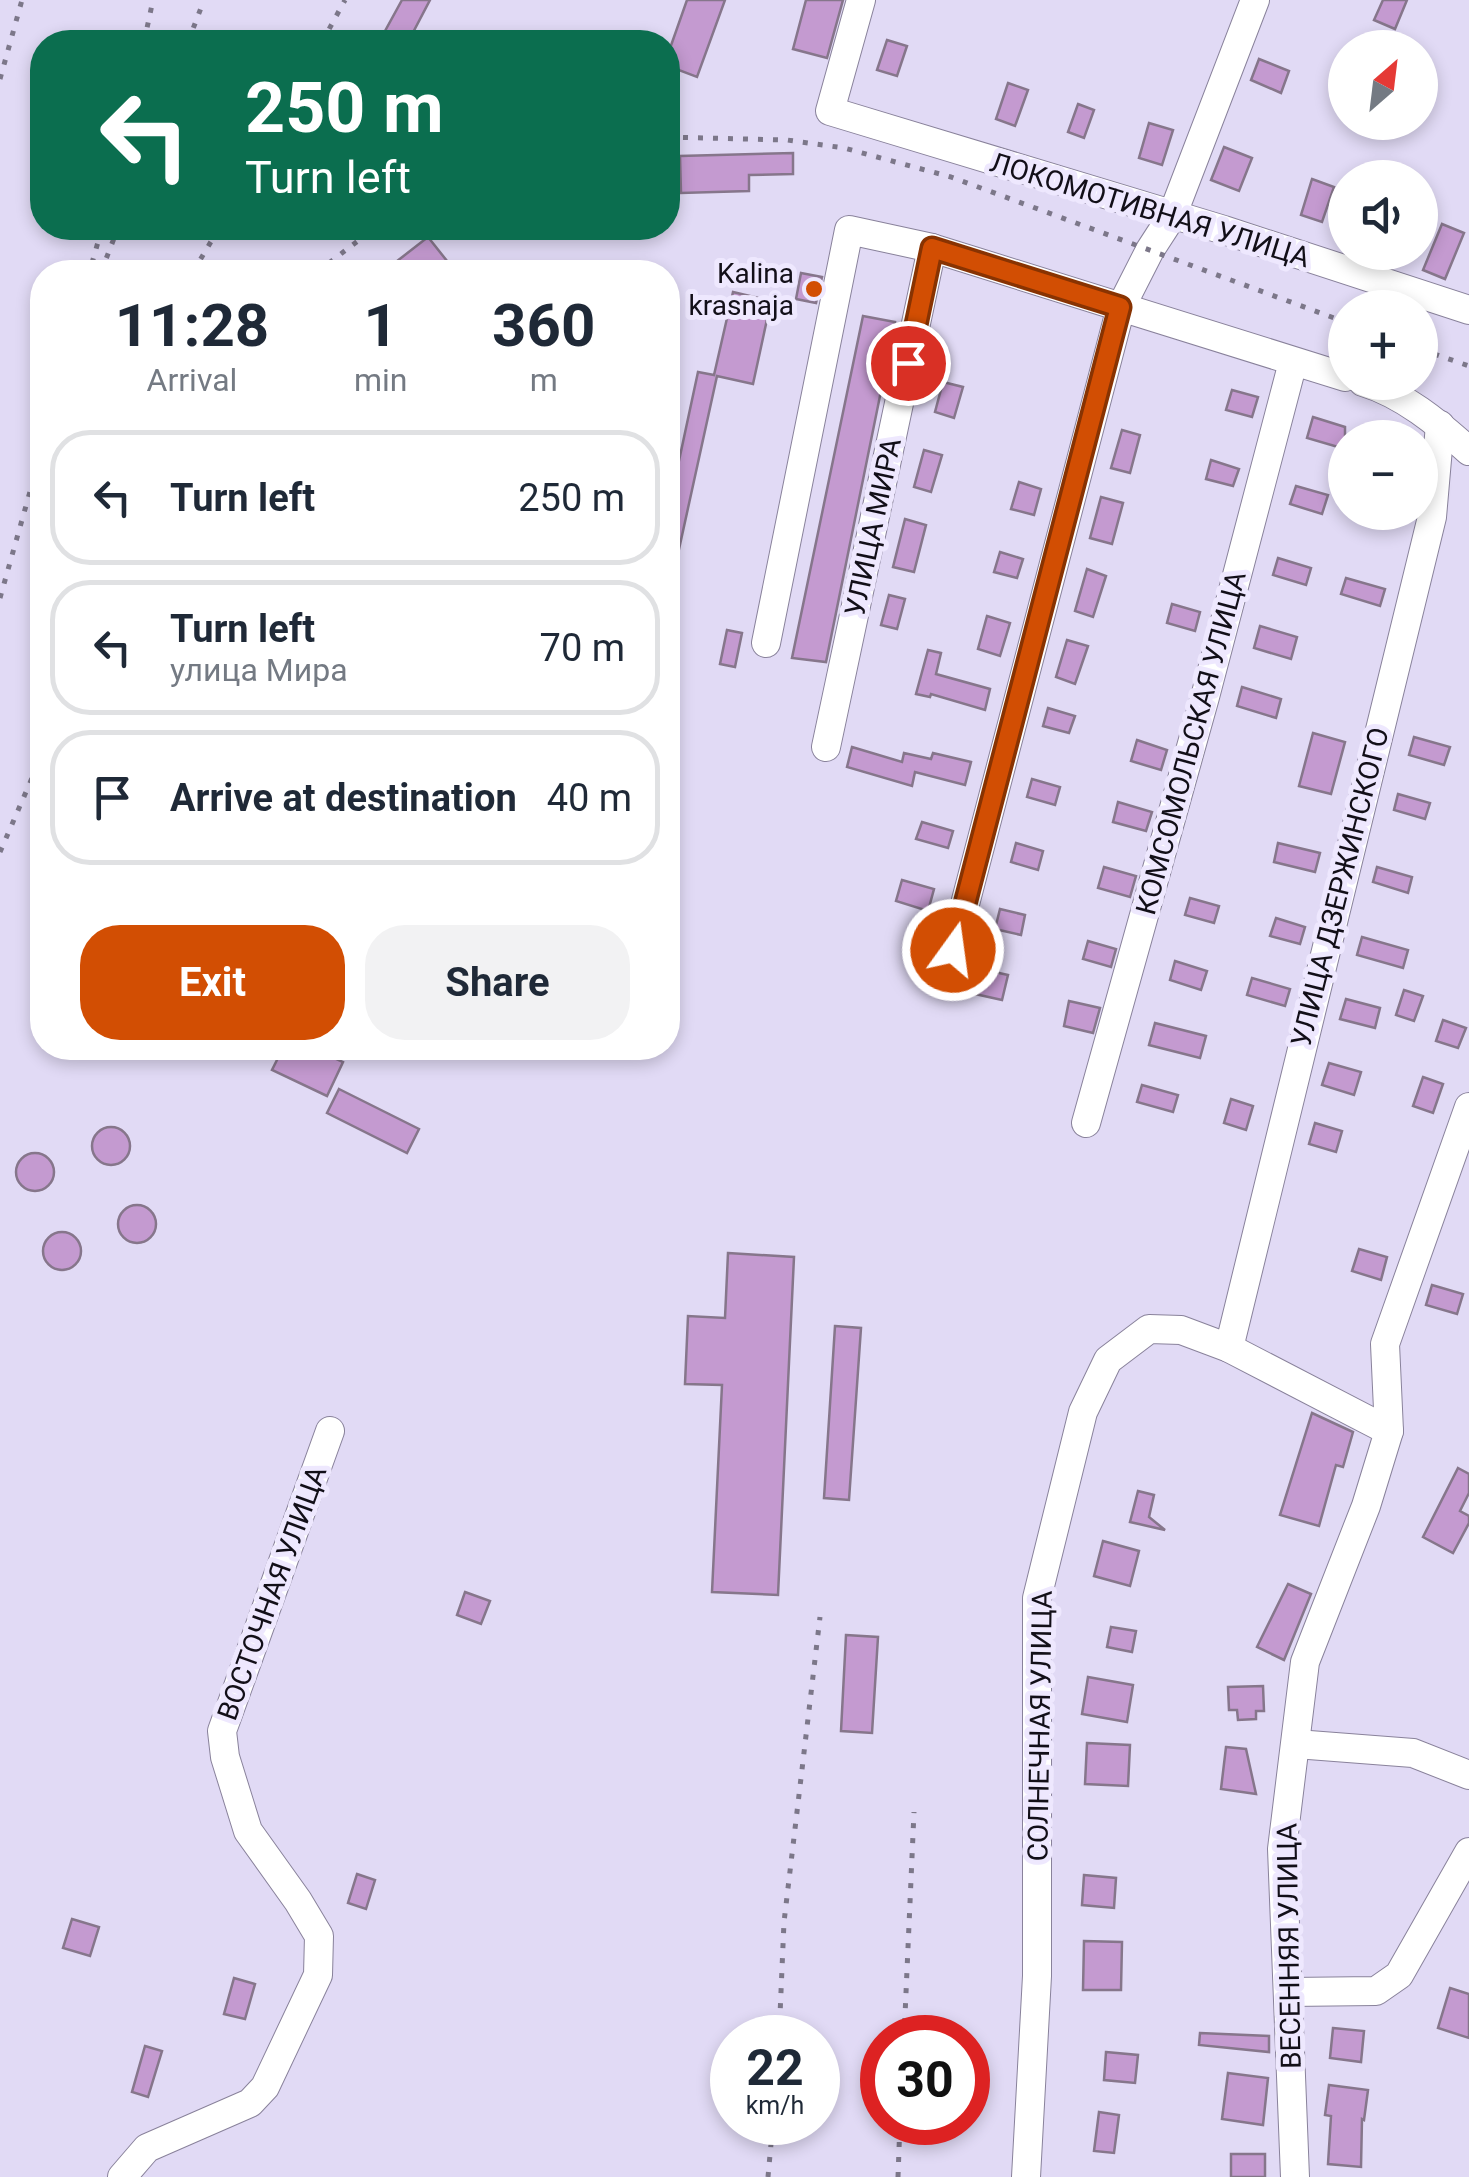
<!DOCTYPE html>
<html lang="en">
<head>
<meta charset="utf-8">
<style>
	:root { --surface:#fff; --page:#f2f2f3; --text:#1f2937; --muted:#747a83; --line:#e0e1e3; --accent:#d24e03 }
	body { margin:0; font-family:Roboto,sans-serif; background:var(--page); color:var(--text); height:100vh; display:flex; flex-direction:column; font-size:38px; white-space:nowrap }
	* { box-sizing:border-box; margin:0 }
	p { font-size:32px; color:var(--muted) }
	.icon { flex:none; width:55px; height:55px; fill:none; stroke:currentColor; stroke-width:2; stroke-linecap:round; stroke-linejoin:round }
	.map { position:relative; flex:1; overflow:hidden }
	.side { position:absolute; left:30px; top:260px; width:650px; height:800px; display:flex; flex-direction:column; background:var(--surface); border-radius:40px; box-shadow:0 5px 15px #0003 }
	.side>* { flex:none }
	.guide { position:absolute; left:30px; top:30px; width:650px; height:210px; border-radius:40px; box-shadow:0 5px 15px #0003; background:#0b6e4f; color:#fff; overflow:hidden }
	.needle { width:65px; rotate:28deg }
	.controls { position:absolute; left:1328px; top:30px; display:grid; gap:20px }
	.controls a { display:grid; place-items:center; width:110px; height:110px; border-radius:50%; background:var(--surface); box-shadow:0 5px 15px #0003; font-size:50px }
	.speed { position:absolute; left:710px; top:2015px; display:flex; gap:20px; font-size:50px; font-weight:700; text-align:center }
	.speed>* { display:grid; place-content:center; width:130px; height:130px; border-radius:50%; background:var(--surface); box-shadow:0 5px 15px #0003; line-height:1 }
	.speed small { font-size:25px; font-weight:400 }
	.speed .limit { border:15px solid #d22; background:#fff; color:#111 }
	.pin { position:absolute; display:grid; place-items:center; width:85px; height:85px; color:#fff; margin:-42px; border:5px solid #fff; border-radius:50%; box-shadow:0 2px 10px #0007 }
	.me { position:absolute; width:110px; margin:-55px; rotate:14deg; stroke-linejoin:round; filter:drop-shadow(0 0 8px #0008) }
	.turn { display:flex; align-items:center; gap:35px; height:210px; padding:0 50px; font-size:45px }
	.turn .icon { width:130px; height:130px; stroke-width:2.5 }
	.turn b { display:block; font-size:70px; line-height:85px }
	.eta { display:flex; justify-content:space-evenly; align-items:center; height:170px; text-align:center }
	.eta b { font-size:60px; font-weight:700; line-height:70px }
	.action { display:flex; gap:20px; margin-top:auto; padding:20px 50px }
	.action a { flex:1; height:115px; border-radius:40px; background:var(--accent); color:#fff; font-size:40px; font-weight:700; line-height:115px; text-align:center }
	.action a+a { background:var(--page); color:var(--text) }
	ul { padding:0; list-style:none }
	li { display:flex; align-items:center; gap:30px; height:135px; margin:0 20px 15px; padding:0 30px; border:5px solid var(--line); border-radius:40px }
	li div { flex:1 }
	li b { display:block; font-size:38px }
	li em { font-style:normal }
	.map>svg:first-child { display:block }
	.building { fill:#c49ad0; stroke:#86768b; stroke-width:2.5 }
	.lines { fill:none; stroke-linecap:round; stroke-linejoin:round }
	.minor-casing { stroke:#89829b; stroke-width:30 }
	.minor { stroke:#fff; stroke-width:28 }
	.rail { stroke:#7c7789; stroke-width:5; stroke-dasharray:5 10; stroke-linecap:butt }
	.route-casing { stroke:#883302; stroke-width:25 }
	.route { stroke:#d24e03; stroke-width:18 }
	.poi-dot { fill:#d24e03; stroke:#eee8fe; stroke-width:4 }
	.labels { text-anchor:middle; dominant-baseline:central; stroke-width:10; stroke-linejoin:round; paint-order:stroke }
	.street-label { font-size:28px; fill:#120f18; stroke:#eee8fe }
	.poi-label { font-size:28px; fill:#120f18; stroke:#eee8fe; text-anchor:end }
</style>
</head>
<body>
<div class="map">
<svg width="1469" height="2177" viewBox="0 0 1469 2177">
	<rect width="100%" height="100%" fill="#e1daf5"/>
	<!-- building -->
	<g class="building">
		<path d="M402 0H430L408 42H379Z"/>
		<path d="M687 0H725L697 77 668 66V54Z"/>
		<path d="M806 0H843L827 58 793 49Z"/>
		<path d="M1383 0H1407L1395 29 1374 20Z"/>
		<path d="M887 40 907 46 897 76 877 70Z"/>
		<path d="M1259 59 1289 71 1281 93 1251 80Z"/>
		<path d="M1008 83 1028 90 1015 126 996 119Z"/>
		<path d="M1078 104 1094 110 1084 138 1068 132Z"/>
		<path d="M1149 123 1173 130 1162 165 1139 158Z"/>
		<path d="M1224 147 1252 158 1239 191 1211 180Z"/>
		<path d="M793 153V174L749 175V191L681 193 680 156Z"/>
		<path d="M1312 179 1334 187 1322 222 1301 215Z"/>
		<path d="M1442 224 1464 233 1445 279 1423 270Z"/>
		<path d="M428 237 451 266 442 272H383Z"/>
		<path d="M801 273 822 277 816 303 796 299Z"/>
		<path d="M733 292 771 301 753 384 717 376 674 572H668V512L698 372 714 375Z"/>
		<path d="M863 316 895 322 826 662 792 658Z"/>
		<path d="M943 382 963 387 954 418 935 412Z"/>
		<path d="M1232 390 1258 397 1252 417 1226 410Z"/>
		<path d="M1313 417 1345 427V449L1307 438Z"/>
		<path d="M1122 430 1140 435 1130 473 1111 468Z"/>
		<path d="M924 450 942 455 931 492 914 487Z"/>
		<path d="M1211 460 1239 469 1233 486 1206 479Z"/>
		<path d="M1019 482 1041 489 1034 515 1011 509Z"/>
		<path d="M1296 486 1328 495 1322 514 1290 504Z"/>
		<path d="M1101 497 1123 503 1112 544 1090 538Z"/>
		<path d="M905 519 926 525 914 572 893 567Z"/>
		<path d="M1000 552 1023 559 1017 578 994 572Z"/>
		<path d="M1278 558 1311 568 1306 585 1273 575Z"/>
		<path d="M1087 569 1106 576 1093 617 1075 611Z"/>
		<path d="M1346 578 1385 589 1380 606 1341 594Z"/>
		<path d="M889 595 905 599 897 629 881 625Z"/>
		<path d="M1172 604 1200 612 1195 631 1167 623Z"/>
		<path d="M987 616 1010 623 1000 656 978 649Z"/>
		<path d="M1260 626 1297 637 1291 659 1254 648Z"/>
		<path d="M727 630 742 633 735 667 720 664Z"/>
		<path d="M1067 640 1088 646 1075 684 1056 677Z"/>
		<path d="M928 650 941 653 936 674 990 689 985 710 931 694 930 697 916 694Z"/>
		<path d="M1242 687 1281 699 1276 718 1237 706Z"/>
		<path d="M1048 708 1075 716 1069 733 1043 726Z"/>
		<path d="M1313 733 1345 742 1331 794 1299 786Z"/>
		<path d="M1414 737 1450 747 1444 765 1409 755Z"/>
		<path d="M1137 740 1167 750 1161 770 1131 761Z"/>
		<path d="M852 747 902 762 904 753 931 759 933 753 971 762 965 785 915 772 912 786 847 767Z"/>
		<path d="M1032 779 1060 787 1055 805 1027 797Z"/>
		<path d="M1398 794 1430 803 1425 819 1394 810Z"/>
		<path d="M1118 802 1152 812 1146 831 1113 822Z"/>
		<path d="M922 822 953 831 948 848 916 839Z"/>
		<path d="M1016 843 1043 851 1038 870 1011 862Z"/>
		<path d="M1278 843 1320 853 1315 872 1274 862Z"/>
		<path d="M1104 867 1136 876 1130 897 1098 888Z"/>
		<path d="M1377 867 1412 877 1408 893 1373 882Z"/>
		<path d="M902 880 934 889 928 911 896 901Z"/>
		<path d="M1190 898 1219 906 1214 923 1185 915Z"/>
		<path d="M1000 909 1025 915 1021 935 995 929Z"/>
		<path d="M1276 918 1305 927 1300 944 1270 936Z"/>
		<path d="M1362 937 1408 950 1403 968 1357 955Z"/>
		<path d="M1088 941 1116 949 1111 967 1083 959Z"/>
		<path d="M1175 961 1207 971 1201 990 1170 980Z"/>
		<path d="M972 967 1008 975 1002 1000 966 992Z"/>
		<path d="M1252 978 1290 989 1285 1006 1247 995Z"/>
		<path d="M1404 990 1423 996 1414 1021 1396 1015Z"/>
		<path d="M1346 999 1380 1008 1375 1028 1340 1019Z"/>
		<path d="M1069 1001 1100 1008 1093 1033 1064 1026Z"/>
		<path d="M1443 1020 1466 1028 1458 1048 1436 1041Z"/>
		<path d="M1155 1023 1206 1036 1200 1058 1149 1045Z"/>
		<path d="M283 1048H313L343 1062 327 1096 272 1070Z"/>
		<path d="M1329 1063 1361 1072 1354 1095 1322 1085Z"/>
		<path d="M1423 1077 1443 1084 1433 1113 1413 1106Z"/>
		<path d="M1142 1085 1178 1095 1173 1112 1137 1102Z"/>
		<path d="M339 1089 419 1129 407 1153 327 1113Z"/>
		<path d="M1231 1099 1253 1106 1246 1130 1224 1123Z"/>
		<path d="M1315 1123 1342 1131 1336 1152 1309 1144Z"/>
		<circle cx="111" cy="1146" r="19"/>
		<circle cx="35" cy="1172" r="19"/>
		<circle cx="137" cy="1224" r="19"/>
		<circle cx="62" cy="1251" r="19"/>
		<path d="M1359 1249 1387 1257 1381 1280 1352 1271Z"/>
		<path d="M728 1253 794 1257 778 1595 712 1592 722 1385 685 1384 688 1316 725 1318Z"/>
		<path d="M1432 1285 1463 1294 1457 1314 1426 1305Z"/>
		<path d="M835 1326 861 1328 849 1500 824 1498Z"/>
		<path d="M1312 1413 1353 1432 1343 1467 1336 1465 1319 1526 1280 1515Z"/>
		<path d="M1458 1468 1469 1474V1493L1460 1511 1469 1516V1523L1453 1553 1423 1537Z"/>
		<path d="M1138 1491 1154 1495 1149 1517 1165 1530 1130 1522Z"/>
		<path d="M1103 1541 1139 1551 1130 1586 1094 1576Z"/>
		<path d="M1288 1584 1311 1594 1284 1660 1257 1647Z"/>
		<path d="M465 1592 490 1601 481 1624 457 1615Z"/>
		<path d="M1111 1627 1136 1631 1132 1652 1107 1647Z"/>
		<path d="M846 1635 878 1637 872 1733 841 1731Z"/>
		<path d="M1088 1677 1133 1685 1127 1722 1082 1714Z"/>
		<path d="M1263 1686 1264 1711H1256V1719L1238 1720 1237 1710H1229L1228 1687Z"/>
		<path d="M1087 1743 1130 1745 1128 1786 1085 1784Z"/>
		<path d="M1226 1747 1246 1749 1256 1794 1221 1789Z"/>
		<path d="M357 1874 375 1880 366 1909 348 1903Z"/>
		<path d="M1084 1875 1116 1878 1114 1908 1082 1905Z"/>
		<path d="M72 1919 99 1927 90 1956 63 1948Z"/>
		<path d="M1084 1941 1122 1942 1121 1990H1083Z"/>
		<path d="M234 1978 255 1984 245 2019 224 2014Z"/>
		<path d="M1450 1988 1469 1994V2038L1438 2028Z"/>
		<path d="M1333 2028 1364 2031 1361 2062 1330 2058Z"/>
		<path d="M1200 2033 1269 2036V2052L1199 2045Z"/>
		<path d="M145 2046 162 2051 148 2097 132 2092Z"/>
		<path d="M1106 2052 1138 2055 1135 2083 1104 2080Z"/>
		<path d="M1228 2073 1268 2078 1263 2125 1222 2119Z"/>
		<path d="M1329 2085 1368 2090 1364 2120 1362 2119 1361 2167 1328 2164 1331 2116 1325 2115Z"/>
		<path d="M1099 2112 1119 2115 1114 2153 1094 2151Z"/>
		<rect x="1231" y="2154" width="34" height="23"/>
	</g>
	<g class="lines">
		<defs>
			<g id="minor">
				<path d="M861 0 830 111 1224 230 1469 310"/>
				<path d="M1363 382C1403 394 1438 423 1469 451"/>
				<path d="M766 643 849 230 932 248 1345 377"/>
				<path d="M826 747 932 248"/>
				<path d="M953 950 1121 307 1150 250 1172 216 1255 0"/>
				<path d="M1086 1123 1205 697 1293 362"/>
				<path d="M1229 1348 1432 517 1440 425"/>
				<path d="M1389 1431 1385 1344 1469 1107"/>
				<path d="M1296 1744 1413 1753 1469 1775"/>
				<path d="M1289 1992 1376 1991 1399 1975 1469 1852"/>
				<path d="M122 2177 147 2148 250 2103 265 2087 318 1975 319 1936 298 1901 248 1831 225 1757 222 1731 330 1431"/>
				<path d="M1026 2177 1037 1976V1598L1083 1412 1108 1360 1149 1329 1181 1330 1229 1348 1389 1431 1366 1506 1305 1662 1282 1849 1295 2177"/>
			</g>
		</defs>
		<!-- minor casing -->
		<use href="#minor" class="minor-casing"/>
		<!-- minor -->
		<use href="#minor" class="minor"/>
		<!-- rail -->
		<g class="rail">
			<path d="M144 42 153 0"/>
			<path d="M188 42 204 0"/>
			<path d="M322 42 345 0"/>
			<path d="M0 79 22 0"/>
			<path d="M668 137 787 140 844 148 951 177 1345 322"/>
			<path d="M92 263 102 228"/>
			<path d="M101 272 118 228"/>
			<path d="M193 272 219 228"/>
			<path d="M317 272 375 228"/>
			<path d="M1420 349 1469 366"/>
			<path d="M0 598 42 449"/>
			<path d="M0 852 42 755"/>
			<path d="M779 2038 784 1922 820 1617"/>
			<path d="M904 2038 914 1812"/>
			<path d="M768 2177 773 2122"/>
			<path d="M898 2177 900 2122"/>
		</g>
	</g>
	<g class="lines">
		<defs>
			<path id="route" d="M908 363 932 248 1120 307 953 950"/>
		</defs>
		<!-- route casing -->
		<use href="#route" class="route-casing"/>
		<!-- route -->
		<use href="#route" class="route"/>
	</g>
	<!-- markers -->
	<circle class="poi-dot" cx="814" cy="289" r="10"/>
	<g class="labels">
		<!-- street labels -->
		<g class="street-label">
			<text transform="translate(1150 210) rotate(17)">ЛОКОМОТИВНАЯ УЛИЦА</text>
			<text transform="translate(873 527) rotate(-78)">УЛИЦА МИРА</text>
			<text transform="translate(1191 743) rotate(-75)">КОМСОМОЛЬСКАЯ УЛИЦА</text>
			<text transform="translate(1340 887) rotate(-76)">УЛИЦА ДЗЕРЖИНСКОГО</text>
			<text transform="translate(272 1593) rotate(-70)">ВОСТОЧНАЯ УЛИЦА</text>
			<text transform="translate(1040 1726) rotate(-89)">СОЛНЕЧНАЯ УЛИЦА</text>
			<text transform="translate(1289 1946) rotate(-91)">ВЕСЕННЯЯ УЛИЦА</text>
		</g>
		<!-- poi labels -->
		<g class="poi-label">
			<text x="794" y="273">Kalina<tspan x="794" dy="32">krasnaja</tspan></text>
		</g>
	</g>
</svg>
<div class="controls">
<a><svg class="needle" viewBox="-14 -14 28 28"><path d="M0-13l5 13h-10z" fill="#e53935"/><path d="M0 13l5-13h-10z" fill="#747a83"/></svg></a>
<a><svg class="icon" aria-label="sound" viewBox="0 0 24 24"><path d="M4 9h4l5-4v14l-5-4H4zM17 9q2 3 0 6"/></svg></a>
<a>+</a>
<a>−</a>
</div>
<div class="speed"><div>22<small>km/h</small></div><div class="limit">30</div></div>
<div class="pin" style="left:908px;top:363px;background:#d93025"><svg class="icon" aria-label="arrive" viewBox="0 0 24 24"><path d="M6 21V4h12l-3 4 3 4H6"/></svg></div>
<svg class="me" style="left:953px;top:950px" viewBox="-20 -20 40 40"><circle r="17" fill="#d24e03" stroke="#fff" stroke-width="3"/><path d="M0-11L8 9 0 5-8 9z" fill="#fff"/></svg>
<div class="guide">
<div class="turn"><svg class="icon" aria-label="left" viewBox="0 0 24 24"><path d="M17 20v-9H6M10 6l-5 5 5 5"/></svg><div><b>250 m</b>Turn left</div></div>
</div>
<section class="side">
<div class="eta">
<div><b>11:28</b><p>Arrival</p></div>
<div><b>1</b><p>min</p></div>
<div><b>360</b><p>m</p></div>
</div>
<ul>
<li><svg class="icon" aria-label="left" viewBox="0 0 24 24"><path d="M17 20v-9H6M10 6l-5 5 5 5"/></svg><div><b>Turn left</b></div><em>250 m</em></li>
<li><svg class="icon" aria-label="left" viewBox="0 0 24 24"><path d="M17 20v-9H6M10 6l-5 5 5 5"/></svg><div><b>Turn left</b><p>улица Мира</p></div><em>70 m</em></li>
<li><svg class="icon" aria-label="arrive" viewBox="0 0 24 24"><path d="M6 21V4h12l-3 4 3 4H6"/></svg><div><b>Arrive at destination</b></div><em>40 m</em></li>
</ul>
<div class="action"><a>Exit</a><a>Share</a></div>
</section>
</div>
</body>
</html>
